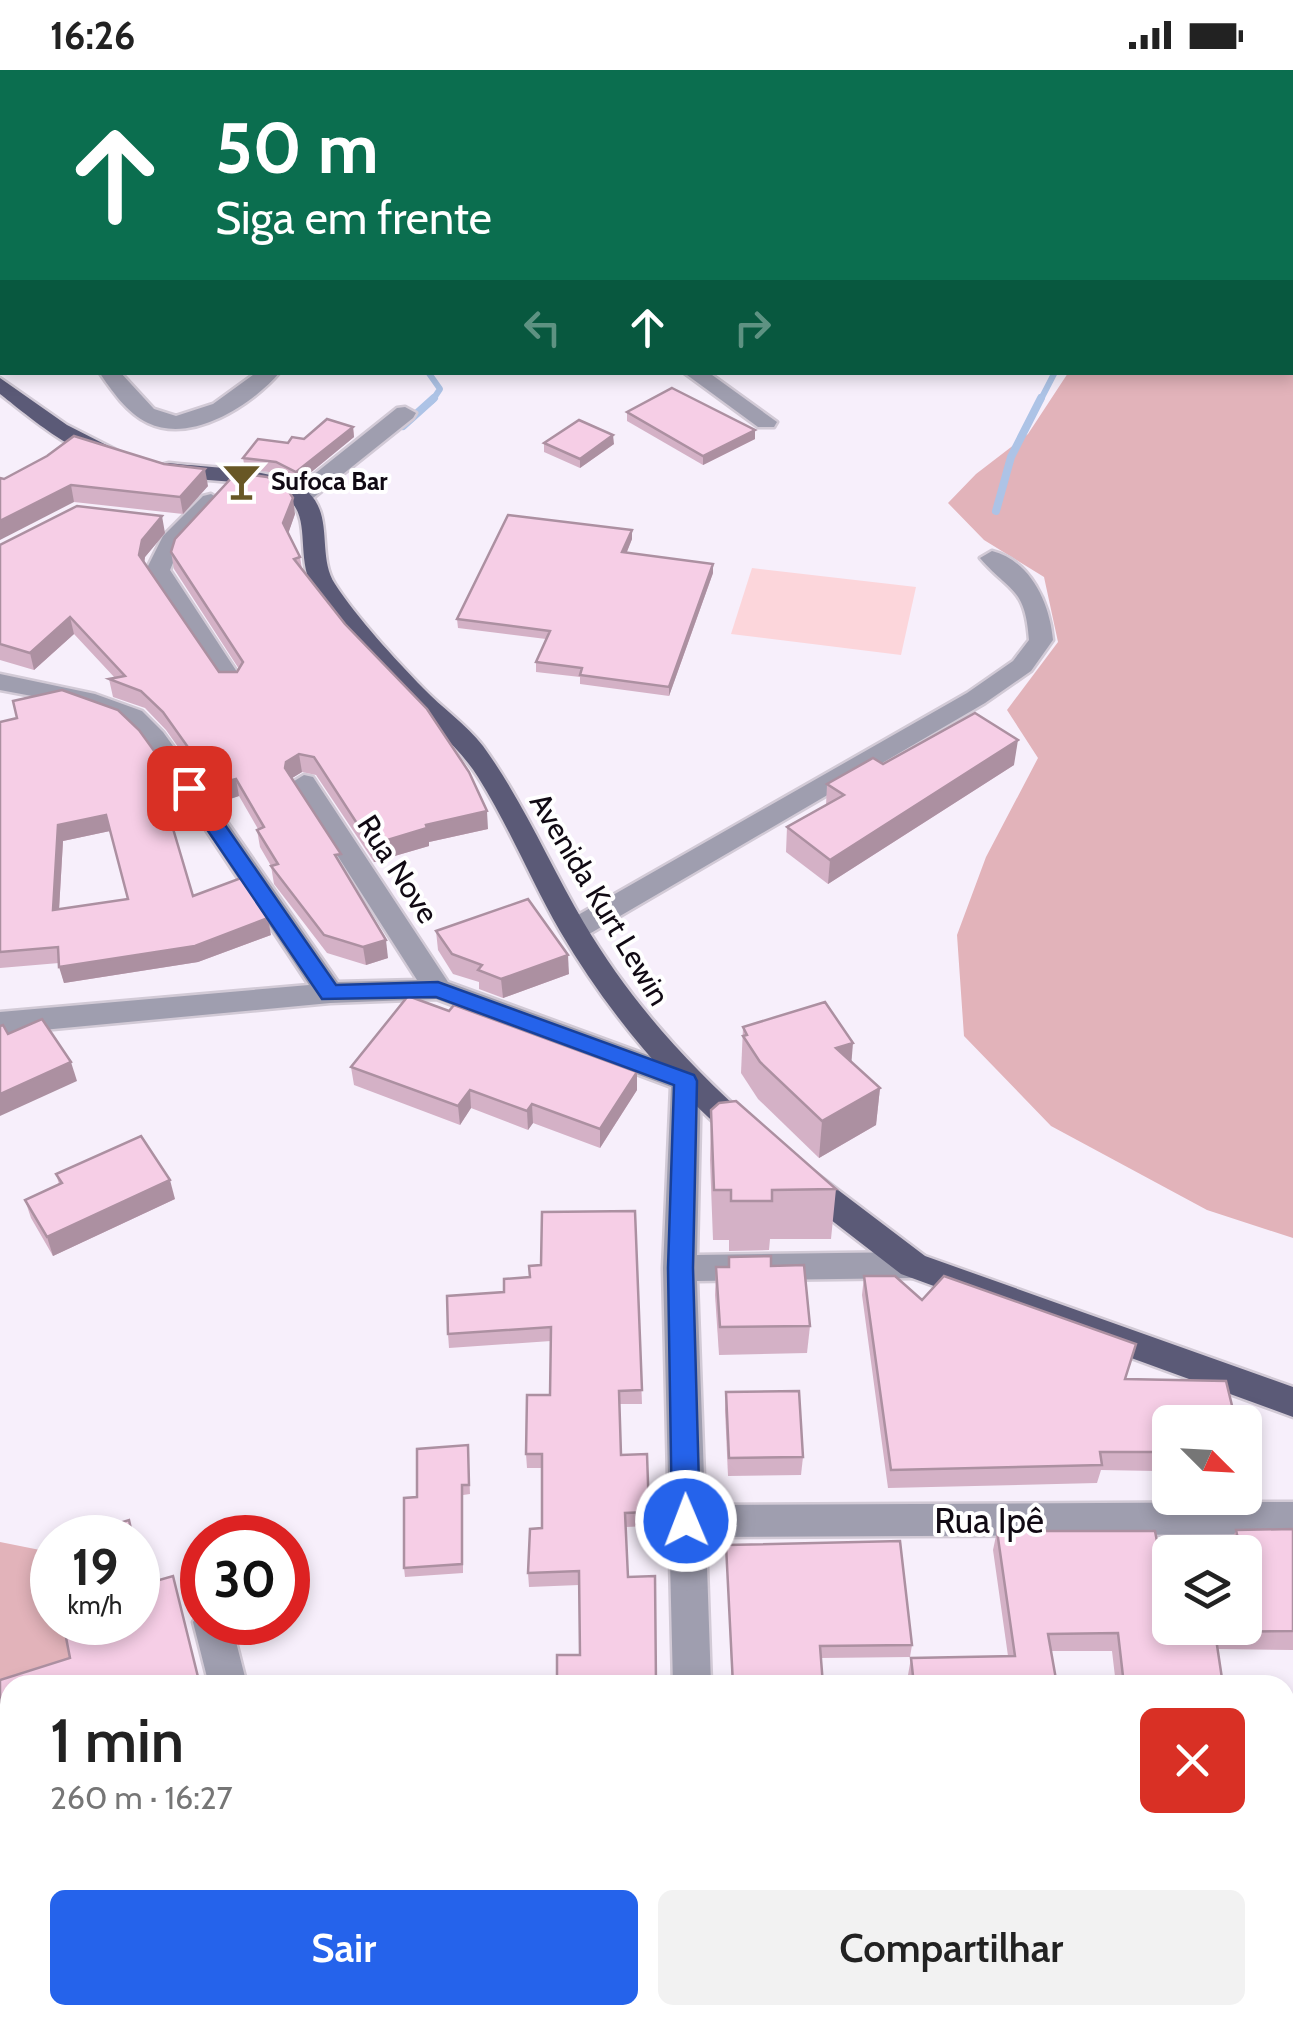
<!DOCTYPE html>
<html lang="pt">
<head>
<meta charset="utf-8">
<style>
	:root { --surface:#fff; --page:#f2f2f2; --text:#222; --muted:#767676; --accent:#2563eb }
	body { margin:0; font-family:Cabin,sans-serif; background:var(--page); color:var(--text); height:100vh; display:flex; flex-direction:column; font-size:38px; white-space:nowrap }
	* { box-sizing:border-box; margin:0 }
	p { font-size:32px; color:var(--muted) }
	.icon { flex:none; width:55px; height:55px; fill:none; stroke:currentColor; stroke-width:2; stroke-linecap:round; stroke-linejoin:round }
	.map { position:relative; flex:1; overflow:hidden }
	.panel { position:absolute; left:0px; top:1605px; width:1295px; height:350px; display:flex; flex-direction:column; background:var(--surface); border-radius:30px 30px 0 0; box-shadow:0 5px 15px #0003 }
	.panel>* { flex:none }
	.hud { position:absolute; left:0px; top:0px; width:1295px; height:305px; box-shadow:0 5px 15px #0003; background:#0b6e4f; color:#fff; overflow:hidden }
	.needle { width:65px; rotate:114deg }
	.fabs { position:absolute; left:1152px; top:1335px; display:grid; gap:20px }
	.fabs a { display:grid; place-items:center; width:110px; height:110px; border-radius:15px; background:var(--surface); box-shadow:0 5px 15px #0003; font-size:50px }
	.speed { position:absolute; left:30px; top:1445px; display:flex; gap:20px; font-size:50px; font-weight:700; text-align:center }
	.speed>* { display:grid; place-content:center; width:130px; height:130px; border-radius:50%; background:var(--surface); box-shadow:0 5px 15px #0003; line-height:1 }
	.speed small { font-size:25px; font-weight:400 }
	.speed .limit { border:15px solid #d22; background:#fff; color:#111 }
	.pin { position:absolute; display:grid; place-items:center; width:85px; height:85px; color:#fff; margin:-42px; border-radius:20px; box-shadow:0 5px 15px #0006 }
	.me { position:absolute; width:110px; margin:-55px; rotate:359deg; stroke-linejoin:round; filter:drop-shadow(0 0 8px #0008) }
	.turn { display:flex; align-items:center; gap:35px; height:210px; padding:0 50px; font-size:45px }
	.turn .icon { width:130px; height:130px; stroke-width:2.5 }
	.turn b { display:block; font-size:70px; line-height:85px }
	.lanes { display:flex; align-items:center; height:95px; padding:0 50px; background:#0003; justify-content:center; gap:50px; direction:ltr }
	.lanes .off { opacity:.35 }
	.round { display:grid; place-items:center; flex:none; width:105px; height:105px; border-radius:15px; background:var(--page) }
	.head { display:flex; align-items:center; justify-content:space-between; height:170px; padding:0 50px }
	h1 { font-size:60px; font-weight:600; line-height:75px }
	.cta { display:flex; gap:20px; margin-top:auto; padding:20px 50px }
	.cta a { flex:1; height:115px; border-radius:15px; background:var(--accent); color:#fff; font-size:40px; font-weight:600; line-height:115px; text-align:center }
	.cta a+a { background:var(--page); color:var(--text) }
	.status { display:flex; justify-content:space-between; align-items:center; height:70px; padding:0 50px; background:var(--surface); direction:ltr }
	.status svg { height:28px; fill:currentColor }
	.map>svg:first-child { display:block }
	.green { fill:#fcd6db }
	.forest { fill:#e2b3ba }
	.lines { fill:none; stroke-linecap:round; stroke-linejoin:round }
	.stream-far1 { stroke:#adc3e6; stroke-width:6 }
	.stream { stroke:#adc3e6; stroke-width:8 }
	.minor-casing { stroke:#d2cad6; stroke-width:5 }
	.major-casing { stroke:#d2cad6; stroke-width:5 }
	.minor { fill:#9f9eaf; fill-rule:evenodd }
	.major { fill:#5b5a77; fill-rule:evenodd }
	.wall { fill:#d4b1c6; fill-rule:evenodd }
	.shaded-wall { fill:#ac90a1 }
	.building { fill:#f6cee6; stroke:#ac90a1; stroke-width:2.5; fill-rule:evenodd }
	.route { fill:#2563eb; stroke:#184099; stroke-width:2.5 }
	.labels { text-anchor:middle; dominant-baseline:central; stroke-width:8; stroke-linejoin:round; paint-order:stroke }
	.far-poi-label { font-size:25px; font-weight:bold; fill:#110a14; stroke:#fff; text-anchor:start }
	.street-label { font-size:30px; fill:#110a14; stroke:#fff }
	.near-street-label { font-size:35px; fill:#110a14; stroke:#fff }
</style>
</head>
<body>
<div class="status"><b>16:26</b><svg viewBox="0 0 49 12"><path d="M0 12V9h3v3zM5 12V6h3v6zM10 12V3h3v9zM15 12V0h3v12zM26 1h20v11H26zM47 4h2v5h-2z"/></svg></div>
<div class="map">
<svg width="1293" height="1955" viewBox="0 0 1293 1955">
	<rect width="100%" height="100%" fill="#f7effb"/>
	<!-- green -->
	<path class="green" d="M752 498 916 517 901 585 731 564Z"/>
	<!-- forest -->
	<g class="forest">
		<path d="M811 0H1293V1168L1207 1140 1051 1056 964 966 957 865 986 787 1038 688 1007 640 1058 572 1044 507 984 470 948 433 976 404 1028 364 1068 303 1292 302V2H805Z"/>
		<path d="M0 1472 40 1480 52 1517V1552L65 1553 76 1585 10 1615V1945H211L218 1955H0Z"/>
	</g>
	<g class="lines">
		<!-- stream-far1 -->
		<g class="stream-far1">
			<path d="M770 2 778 0"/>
			<path d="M428 302 440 319 432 331"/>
			<path d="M1040 331 1055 302"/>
		</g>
		<!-- stream -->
		<g class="stream">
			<path d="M403 356 434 328"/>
			<path d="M996 441 1011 387 1041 328"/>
		</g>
		<defs>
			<g id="minor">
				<path d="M597 0H625L626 2H598Z"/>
				<rect x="0" y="114" width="2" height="10"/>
				<path d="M0 204 2 205V217L0 216Z"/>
				<path d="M99 302H120L154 339 176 346 213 334 257 302H280C252 335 192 374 148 353 127 343 112 321 99 302Z"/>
				<path d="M683 302H708L777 352 774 357H758Z"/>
				<path d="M405 337 416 343 413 348 308 432H292L289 427 292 422 397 338Z"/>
				<path d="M211 424 222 431 180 476 170 500 243 611 231 618 222 616 146 500 163 466 203 426Z"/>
				<path d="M992 481C1031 491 1050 534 1053 570L1031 601 985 633 584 867H564L560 860 564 853 967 623 1013 591 1029 570C1025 516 1010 523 980 488Z"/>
				<path d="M0 604 95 624 142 641 163 662 216 736 338 912 417 910 291 713 304 705 313 707 448 912 697 1003 701 1011 697 1185 913 1182 925 1186 929 1195 925 1204 913 1208 697 1211 705 1435 1293 1432V1464L706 1467 711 1615H673L663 1198 671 1017 436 929 330 933 0 964V942L309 915 198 748 145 674 124 653 80 635 0 620Z"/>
				<path d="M202 1493V1531L189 1526 183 1514 189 1498Z"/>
				<path d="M202 1538V1552H231L247 1615H209L193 1552Z"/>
				<rect x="1285" y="1735" width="8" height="40"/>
				<path d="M677 1945H721L718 1955H674Z"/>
			</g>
			<g id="major">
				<path d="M0 308 67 355 122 383 119 388C85 396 26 344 0 324Z"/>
				<path d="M169 393C206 398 281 397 308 422 334 446 317 486 335 514 357 548 395 589 423 618 442 638 466 654 483 676 523 731 550 795 584 853 630 931 688 995 755 1054L760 1062 755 1070 744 1074 733 1070C664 1009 607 941 560 861 531 811 509 756 478 707 459 677 431 655 406 630 374 596 340 557 314 519 296 493 310 452 292 433 268 406 196 413 161 405L158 400 161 395Z"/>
				<path d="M802 1098 813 1101 925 1186 1293 1317V1347L901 1204 791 1119 786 1110 791 1101Z"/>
			</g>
		</defs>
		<!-- minor casing -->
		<use href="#minor" class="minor-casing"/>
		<!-- major casing -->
		<use href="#major" class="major-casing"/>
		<!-- minor -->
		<use href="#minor" class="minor"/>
		<!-- major -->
		<use href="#major" class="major"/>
	</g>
	<!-- wall -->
	<g class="wall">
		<path d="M627 342 755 369 703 395 627 351Z"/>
		<path d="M353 357 354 367 298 413 277 403 245 399 243 388 288 373Z"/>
		<path d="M544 373 614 374 580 398 544 382Z"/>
		<path d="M4 409 208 416 183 444 74 432Z"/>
		<path d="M295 444 288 463 300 487 302 499 488 759 429 772V776L374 792 316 705 302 702 292 708 343 798 388 888 366 895 327 883 274 814 271 796 260 777 257 760 258 759 239 726 224 731 218 719 210 722 166 660 145 638 113 627 109 609 115 608 74 564 34 600 0 590V475L165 463 145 487 144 492 219 602H237L239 599 174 499 171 482Z"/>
		<path d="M632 460V469L626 483 713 503 669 626 580 614V607L536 602V592L546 569 458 558 457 549Z"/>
		<path d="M0 652 181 730 170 734 173 750 170 751 193 826 271 865 198 892 64 913 59 893 0 898ZM110 761 128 829 59 840 63 771Z"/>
		<path d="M883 694 1014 695 828 814 786 782 787 757 826 736 827 714Z"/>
		<path d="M436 861 569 904 503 928 479 919V912L453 904 438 880Z"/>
		<path d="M743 957 851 992 880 1018 876 1055 819 1088 758 1029 741 1003Z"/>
		<path d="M351 997 637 1020 600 1078 533 1053 528 1060 471 1038 460 1055 354 1015Z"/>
		<path d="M711 1040 836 1119 831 1169H770L769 1180 729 1181V1170H713L710 1090Z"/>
		<path d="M56 1104 175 1129 53 1186 31 1148 25 1130 59 1114Z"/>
		<path d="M635 1141 642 1334H619L621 1385 647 1384 649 1456 626 1457 580 1585 579 1515 529 1517 528 1503 542 1458V1398H527L526 1384 550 1325 551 1271 449 1278 448 1264 504 1222 530 1207 541 1195Z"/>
		<path d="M716 1197 810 1256 807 1283 719 1285 715 1225Z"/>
		<path d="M864 1206 1126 1309 1170 1352V1388H1160L1156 1401 1101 1400 1097 1413 888 1418 862 1225Z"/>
		<path d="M726 1322 803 1387 801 1405 728 1406 725 1340Z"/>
		<path d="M468 1375 470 1424 463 1425V1503L405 1507 404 1498 417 1427Z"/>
		<path d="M1293 1459V1580L1218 1579 1223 1615H1116L1112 1581H1051L1057 1615H909L908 1605 911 1588 1008 1586 993 1480 997 1461 1166 1518 1245 1558V1482H1230L1229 1478 1236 1460Z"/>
		<path d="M726 1475 912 1575 910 1587 821 1588 823 1615H732Z"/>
		<rect x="1285" y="1763" width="8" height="146"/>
		<path d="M572 1945H637L628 1955H583Z"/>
	</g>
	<!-- shaded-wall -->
	<g class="shaded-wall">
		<path d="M353 357 354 367 298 413 296 402Z"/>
		<path d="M755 360V369L703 395V386Z"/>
		<path d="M613 365 614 374 580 398V389Z"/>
		<path d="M205 399 208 416 183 444 180 427Z"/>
		<path d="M71 415 74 432 0 470V451Z"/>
		<path d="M293 428 295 444 286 470 283 453Z"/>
		<path d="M162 446 165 463 145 487 143 502 139 485 142 470Z"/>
		<path d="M632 460V469L623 492 622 482Z"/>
		<path d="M713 494V503L669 626V617Z"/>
		<path d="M70 547 74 564 34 600 30 583Z"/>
		<path d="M1018 670 1014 695 828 814 830 790Z"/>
		<path d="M299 684 302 702 289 710 285 698 286 692Z"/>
		<path d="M214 702 218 719 210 722 207 704Z"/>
		<path d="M236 709 239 726 224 731 221 713Z"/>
		<path d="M178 714 181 730 167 735 164 718Z"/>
		<path d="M170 734 173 750 169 751 166 735Z"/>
		<path d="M487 741 488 759 429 772V776L374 792 371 775 426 755Z"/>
		<path d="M106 745 110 761 63 771 58 857 53 840 58 755Z"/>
		<path d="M268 848 271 865 198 892 64 913 59 897Z"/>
		<path d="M386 870 388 888 366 895 363 877Z"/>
		<path d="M568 885 569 904 503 928 501 909Z"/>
		<path d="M853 973 850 1010 836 978Z"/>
		<path d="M71 992 77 1011 0 1046V1024Z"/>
		<path d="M637 1002V1020L600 1078V1059Z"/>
		<path d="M880 1018 876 1055 819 1088 822 1051Z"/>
		<path d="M470 1020 471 1038 460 1055 458 1036Z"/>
		<path d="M532 1034 533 1053 528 1060 527 1041Z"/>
		<path d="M170 1110 175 1129 53 1186 47 1167Z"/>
		<path d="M10 1699V1713L6 1714 0 1702Z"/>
		<path d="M477 1945H482L476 1955H471Z"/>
		<path d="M630 1945H637L628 1955H622Z"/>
	</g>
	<!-- building -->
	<g class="building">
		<path d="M223 0H278L279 2H224Z"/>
		<path d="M672 318 755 360 703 386 627 342Z"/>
		<path d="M327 349 353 357 296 402 276 392 243 388 258 369 288 373 292 367 304 369Z"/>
		<path d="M579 350 613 365 580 389 544 373Z"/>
		<path d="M74 366 164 394 205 399 180 427 71 415 0 451V408L4 409 47 386Z"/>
		<path d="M236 403 267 407 286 417 293 428 283 453 300 487 294 489 345 554 427 639 469 702 487 741 426 755 427 758 371 775 314 687 299 684 286 692 285 698 341 784 335 785 386 870 363 877 324 865 271 796 278 794 257 760 264 757 236 709 221 713 214 702 207 704 163 642 141 621 109 609 125 606 70 547 30 583 0 574V475L77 436 162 446 142 470 139 485 219 602H237L243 592 171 482 175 469Z"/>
		<path d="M508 445 632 460 622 482 713 494 669 617 580 605 582 598 536 592 550 561 457 549Z"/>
		<path d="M62 620 118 640 139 660 178 714 164 718 170 734 166 735 193 826 241 808 268 848 195 876 59 897 58 877 0 882V652L17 648 13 631ZM106 745 128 829 53 840 58 755Z"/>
		<path d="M975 643 1018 670 830 790 787 757 844 725 827 714 873 688 883 694Z"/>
		<path d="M528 829 568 885 501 909 478 900 482 895 452 884 436 861Z"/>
		<path d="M408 926 449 941 454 935 637 1002 600 1059 532 1034 527 1041 470 1020 458 1036 351 997Z"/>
		<path d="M825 932 853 973 836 978 880 1018 822 1051 760 992 743 966 747 965 743 957Z"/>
		<path d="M42 949 71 992 0 1024V956L3 955 8 964Z"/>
		<path d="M736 1031 836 1119 772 1120V1131H731V1120H714L711 1040 719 1033Z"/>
		<path d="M141 1066 170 1110 47 1167 25 1130 62 1113 56 1104Z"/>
		<path d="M635 1141 642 1320 619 1321 621 1385 647 1384 649 1442 625 1443 628 1507 655 1506 656 1615H557V1585H580L579 1501 528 1503 530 1459 542 1458V1384H526L527 1325H550L551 1257 448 1264 447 1226 504 1222V1209L530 1207 529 1196 541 1195 542 1142Z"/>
		<path d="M771 1186V1196L804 1195 810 1256 720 1257 716 1197H729V1187Z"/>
		<path d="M864 1206H895L922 1230 944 1206 1136 1274 1125 1309 1226 1311 1236 1352H1170V1369L1159 1370 1161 1382H1100L1102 1395 891 1400Z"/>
		<path d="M799 1321 803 1387 729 1388 726 1322Z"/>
		<path d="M468 1375 469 1415H462V1494L404 1498V1428L417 1427V1379Z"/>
		<path d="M129 1450 133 1468H71Z"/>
		<path d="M1293 1459V1561L1215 1562 1223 1615H1124L1118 1563 1048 1564 1057 1615H914L911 1588 1015 1586 997 1461H1155L1166 1518H1170V1558H1245V1517H1250L1245 1498V1482H1241L1236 1460Z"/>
		<path d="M900 1471 912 1575 820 1576 823 1615H733L726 1475Z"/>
		<path d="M52 1473V1499L48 1475Z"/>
		<path d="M150 1485 156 1511 173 1506 200 1615H10V1699L0 1702V1610L70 1588 63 1552H138V1488V1489Z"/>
		<path d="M1285 1763H1293V1884L1285 1852Z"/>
		<path d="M369 1945H477L471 1955H363Z"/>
		<path d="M579 1945H630L622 1955H590Z"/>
	</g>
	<!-- route -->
	<path class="route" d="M189 711 196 713 336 915 438 912 694 1005 697 1011 693 1198 700 1451 696 1460 686 1463 676 1460 672 1451 668 1198 674 1015 436 927 322 929 179 718Z"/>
	<!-- icons -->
	<defs>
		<symbol id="bar-bare" viewBox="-9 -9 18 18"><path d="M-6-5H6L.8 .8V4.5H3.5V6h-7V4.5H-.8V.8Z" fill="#685725" stroke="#fff" stroke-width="2.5" paint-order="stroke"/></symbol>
	</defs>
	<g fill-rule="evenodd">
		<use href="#bar-bare" x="214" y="384" width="55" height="55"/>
	</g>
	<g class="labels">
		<!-- far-poi labels -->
		<g class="far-poi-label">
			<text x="271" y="411">Sufoca Bar</text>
		</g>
		<!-- street labels -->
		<g class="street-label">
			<text transform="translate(398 799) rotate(57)">Rua Nove</text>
			<text transform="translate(600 829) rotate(59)">Avenida Kurt Lewin</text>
		</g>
		<!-- near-street labels -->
		<g class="near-street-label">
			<text x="989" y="1450">Rua Ipê</text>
		</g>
	</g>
</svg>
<div class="fabs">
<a><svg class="needle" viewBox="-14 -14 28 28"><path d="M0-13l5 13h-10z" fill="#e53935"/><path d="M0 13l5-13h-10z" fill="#767676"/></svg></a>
<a><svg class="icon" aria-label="layers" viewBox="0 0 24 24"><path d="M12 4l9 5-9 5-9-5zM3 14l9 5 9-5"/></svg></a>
</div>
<div class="speed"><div>19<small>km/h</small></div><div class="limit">30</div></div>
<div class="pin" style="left:189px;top:718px;background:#d93025"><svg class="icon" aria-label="arrive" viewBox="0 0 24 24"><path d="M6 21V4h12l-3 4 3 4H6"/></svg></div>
<svg class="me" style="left:686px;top:1451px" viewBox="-20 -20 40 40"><circle r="17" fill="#2563eb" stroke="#fff" stroke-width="3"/><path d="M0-11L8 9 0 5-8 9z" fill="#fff"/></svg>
<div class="hud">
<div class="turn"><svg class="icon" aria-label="ahead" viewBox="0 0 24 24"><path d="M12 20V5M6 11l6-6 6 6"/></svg><div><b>50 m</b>Siga em frente</div></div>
<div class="lanes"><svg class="icon off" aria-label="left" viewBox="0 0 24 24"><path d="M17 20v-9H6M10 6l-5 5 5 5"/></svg><svg class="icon" aria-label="ahead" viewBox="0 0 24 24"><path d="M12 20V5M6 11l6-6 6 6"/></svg><svg class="icon off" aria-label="right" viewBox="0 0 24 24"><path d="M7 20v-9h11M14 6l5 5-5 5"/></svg></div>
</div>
<section class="panel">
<div class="head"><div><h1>1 min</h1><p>260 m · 16:27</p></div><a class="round" style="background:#d93025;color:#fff"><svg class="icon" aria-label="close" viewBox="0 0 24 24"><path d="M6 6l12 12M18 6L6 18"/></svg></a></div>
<div class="cta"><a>Sair</a><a>Compartilhar</a></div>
</section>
</div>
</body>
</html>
